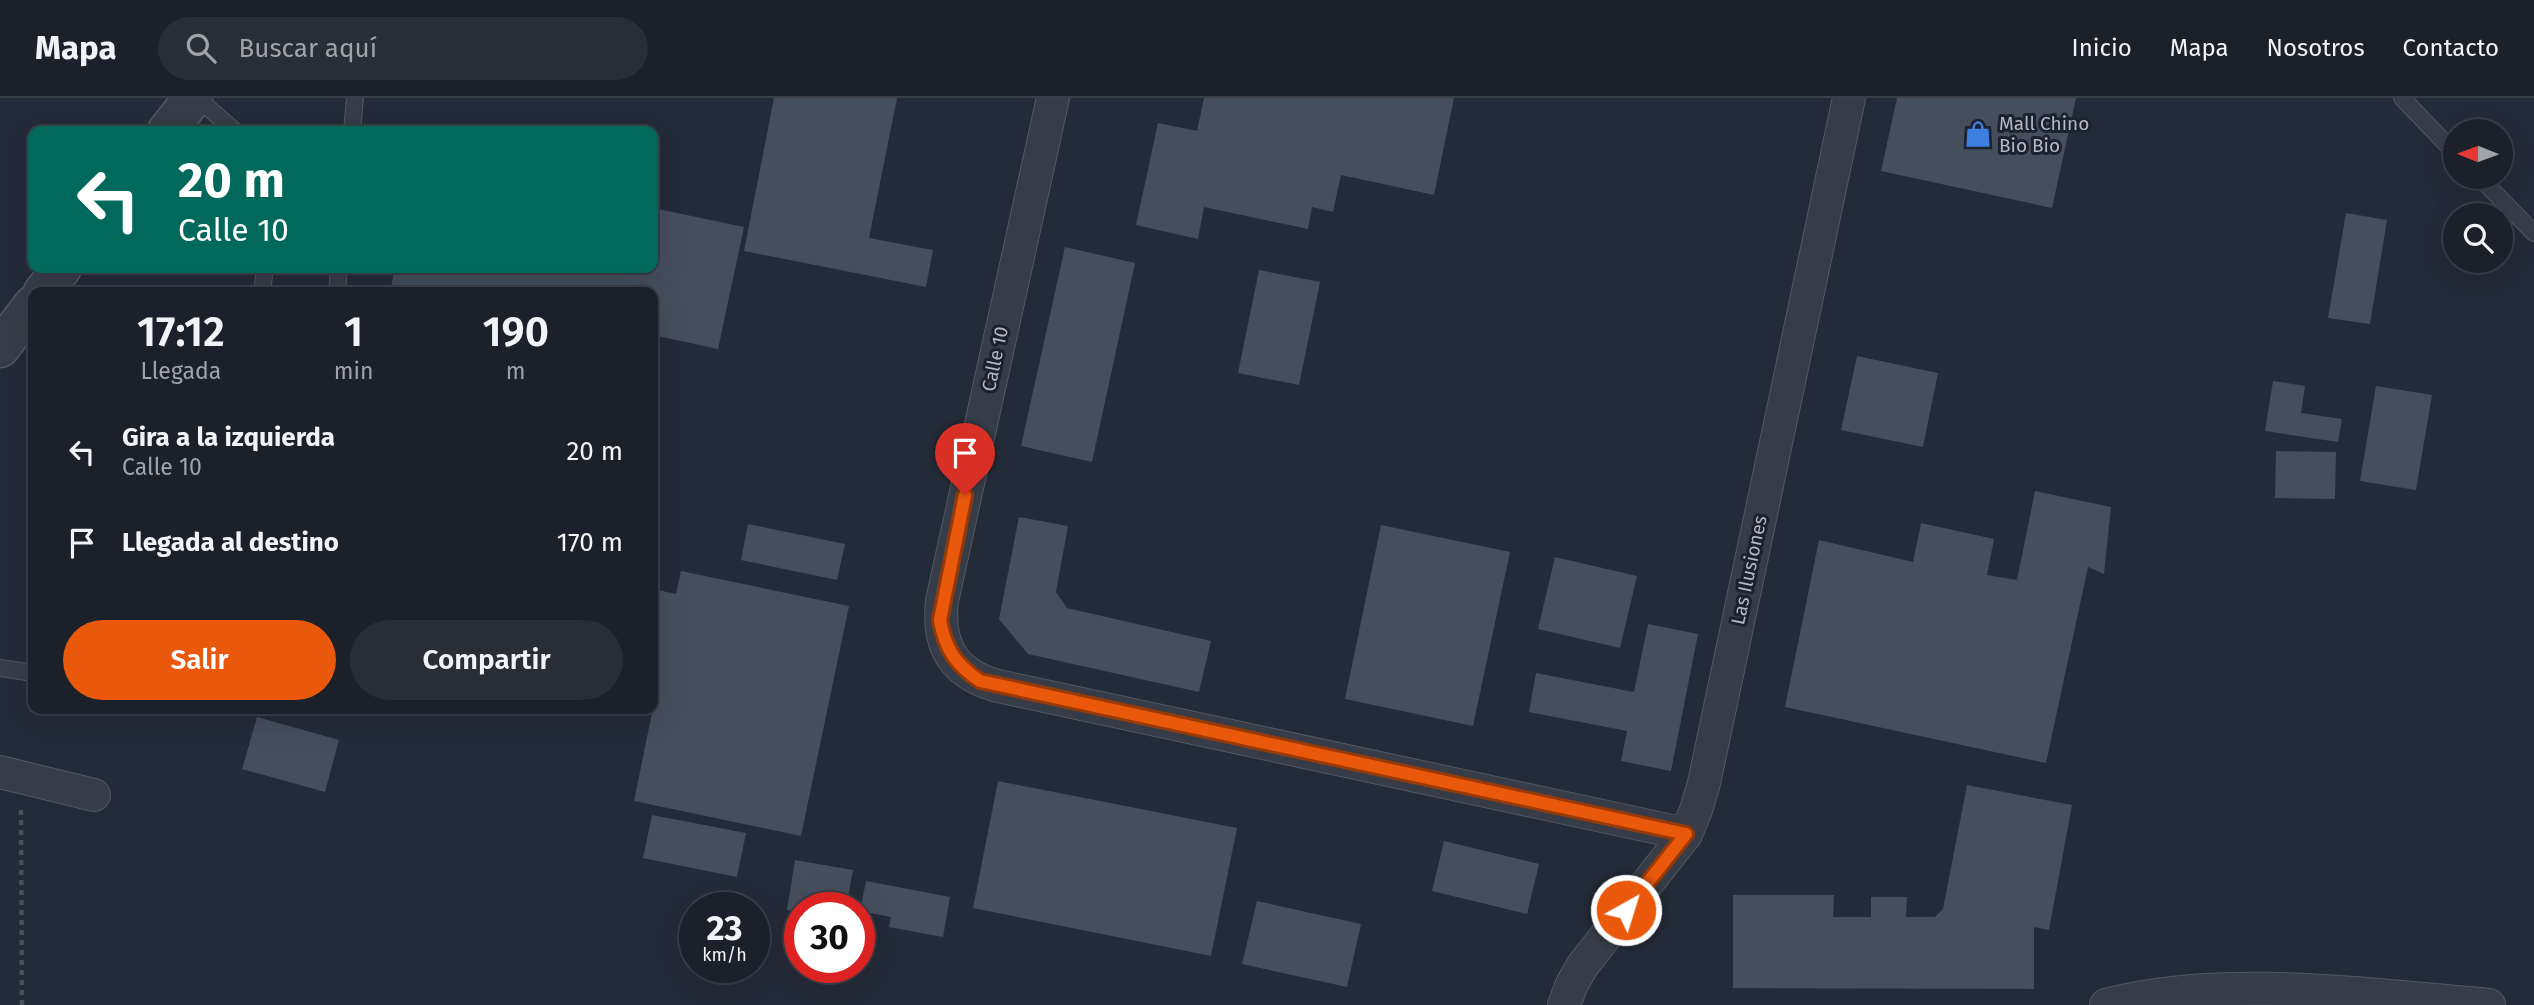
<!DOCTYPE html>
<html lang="es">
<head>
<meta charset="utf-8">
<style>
	:root { --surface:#1b202a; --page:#282d36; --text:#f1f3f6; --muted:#a0a3a8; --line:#393e47; --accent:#ea580c }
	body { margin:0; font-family:"Fira Sans",sans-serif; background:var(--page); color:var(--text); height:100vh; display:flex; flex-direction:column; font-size:26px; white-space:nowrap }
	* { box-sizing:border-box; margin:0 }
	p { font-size:23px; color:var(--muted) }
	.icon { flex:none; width:38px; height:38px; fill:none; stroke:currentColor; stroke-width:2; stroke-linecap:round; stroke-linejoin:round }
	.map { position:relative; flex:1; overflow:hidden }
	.details { position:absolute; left:28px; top:189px; width:630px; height:427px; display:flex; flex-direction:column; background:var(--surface); border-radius:14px; box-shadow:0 7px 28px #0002,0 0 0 2px var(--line) }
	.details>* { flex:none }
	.guide { position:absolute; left:28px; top:28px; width:630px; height:147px; border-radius:14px; box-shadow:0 7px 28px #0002,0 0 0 2px var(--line); background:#00695c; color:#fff; overflow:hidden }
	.needle { width:46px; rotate:271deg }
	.buttons { position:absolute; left:2443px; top:21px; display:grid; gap:14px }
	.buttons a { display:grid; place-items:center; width:70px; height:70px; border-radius:50%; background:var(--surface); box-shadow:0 7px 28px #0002,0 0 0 2px var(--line); font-size:35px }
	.speed { position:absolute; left:679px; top:794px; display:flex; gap:14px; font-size:35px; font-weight:700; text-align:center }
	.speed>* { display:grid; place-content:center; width:91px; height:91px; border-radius:50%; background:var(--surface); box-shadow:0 7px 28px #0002,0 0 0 2px var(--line); line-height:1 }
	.speed small { font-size:18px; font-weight:400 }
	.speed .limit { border:10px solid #d22; background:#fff; color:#111 }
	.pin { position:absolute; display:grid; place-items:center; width:60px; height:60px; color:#fff; margin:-72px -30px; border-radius:50% 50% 50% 0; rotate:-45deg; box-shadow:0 0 7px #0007 }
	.pin .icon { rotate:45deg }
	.me { position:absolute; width:77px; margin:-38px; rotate:39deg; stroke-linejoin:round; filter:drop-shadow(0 0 5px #0008) }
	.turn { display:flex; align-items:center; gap:24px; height:147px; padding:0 35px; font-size:32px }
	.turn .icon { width:91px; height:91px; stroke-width:2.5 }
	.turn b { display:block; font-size:49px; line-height:60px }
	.eta { display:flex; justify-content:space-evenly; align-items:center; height:119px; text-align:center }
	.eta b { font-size:42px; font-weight:600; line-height:49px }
	.primary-button { display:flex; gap:14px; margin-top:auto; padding:14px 35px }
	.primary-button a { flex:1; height:80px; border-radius:42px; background:var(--accent); color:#fff; font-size:28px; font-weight:600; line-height:80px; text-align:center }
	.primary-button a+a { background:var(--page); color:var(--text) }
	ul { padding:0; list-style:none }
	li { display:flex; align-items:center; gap:21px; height:91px; padding:0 35px }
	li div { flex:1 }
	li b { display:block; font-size:26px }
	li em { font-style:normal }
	header { display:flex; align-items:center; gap:42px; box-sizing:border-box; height:98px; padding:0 35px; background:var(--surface); border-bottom:2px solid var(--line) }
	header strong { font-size:33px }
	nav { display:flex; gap:38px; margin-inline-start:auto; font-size:24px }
	.search { width:490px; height:63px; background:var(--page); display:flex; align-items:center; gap:18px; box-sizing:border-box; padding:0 24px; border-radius:38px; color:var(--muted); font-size:26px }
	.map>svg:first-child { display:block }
	.building { fill:#454e5c }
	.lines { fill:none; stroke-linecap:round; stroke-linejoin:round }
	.service-casing { stroke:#525863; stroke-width:18 }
	.minor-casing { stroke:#525863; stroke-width:34 }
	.tertiary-casing { stroke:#525863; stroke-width:41 }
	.path { stroke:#435356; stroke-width:4.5; stroke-dasharray:5 5; stroke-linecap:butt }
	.service { stroke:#373d48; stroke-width:16 }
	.minor { stroke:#373d48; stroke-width:32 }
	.tertiary { stroke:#373d48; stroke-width:38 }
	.route-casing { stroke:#983908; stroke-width:18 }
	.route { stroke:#ea580c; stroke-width:12 }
	.labels { text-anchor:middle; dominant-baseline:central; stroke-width:6; stroke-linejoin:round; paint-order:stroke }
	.poi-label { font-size:19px; fill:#b2b8c4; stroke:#1c222d; text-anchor:start }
	.street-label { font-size:19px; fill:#b2b8c4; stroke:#1c222d }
</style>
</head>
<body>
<header>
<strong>Mapa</strong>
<div class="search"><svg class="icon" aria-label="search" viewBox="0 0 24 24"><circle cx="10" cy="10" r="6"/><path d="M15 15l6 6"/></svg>Buscar aquí</div>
<nav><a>Inicio</a><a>Mapa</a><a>Nosotros</a><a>Contacto</a></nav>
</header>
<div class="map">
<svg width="2534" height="907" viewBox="0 0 2534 907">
	<rect width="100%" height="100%" fill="#242b38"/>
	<!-- building -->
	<g class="building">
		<path d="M774 0H897L869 140 933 152 926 189 744 153Z"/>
		<path d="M1204 0H1454L1434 97 1341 77 1333 114 1312 109 1308 131 1204 109 1198 141 1136 127 1158 25 1197 33Z"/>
		<path d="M1897 0H2076L2052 110 1881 73Z"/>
		<path d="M653 110 744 129 718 251 653 237V194H390L395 170H653Z"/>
		<path d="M2346 115 2387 122 2370 226 2328 220Z"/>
		<path d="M1065 149 1135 165 1092 364 1021 348Z"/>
		<path d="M1259 172 1320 184 1299 287 1238 275Z"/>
		<path d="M1857 258 1938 275 1923 349 1841 332Z"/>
		<path d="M2273 283 2305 288 2301 315 2342 321 2338 344 2265 333Z"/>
		<path d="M2376 288 2432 297 2416 392 2360 383Z"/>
		<path d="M2276 353 2336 354 2335 401 2275 400Z"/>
		<path d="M2035 393 2111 409 2104 476 2088 469 2046 665 1785 609 1819 442 1913 464 1921 425 1994 441 1987 477 2017 482Z"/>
		<path d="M1019 419 1068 428 1056 494 1067 510 1211 543 1199 594 1028 556 999 521Z"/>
		<path d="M748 426 845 446 837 482 741 462Z"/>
		<path d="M1381 427 1510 454 1473 628 1345 601Z"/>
		<path d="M1555 459 1637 478 1620 550 1538 531Z"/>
		<path d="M681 473 849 508 801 738 634 703 654 605 653 491 676 496Z"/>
		<path d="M1648 526 1698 536 1671 673 1621 663 1627 633 1529 614 1536 575 1634 594Z"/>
		<path d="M257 619 339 642 325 694 242 671Z"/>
		<path d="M998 683 1237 730 1211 858 973 810Z"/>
		<path d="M1967 687 2072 707 2049 832 2034 829V891L1733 890V797H1834L1833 819H1871V799H1907L1906 819H1935L1943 811Z"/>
		<path d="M652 717 746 735 737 779 643 760Z"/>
		<path d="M1444 743 1539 766 1527 816 1432 793Z"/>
		<path d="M795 762 853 772 846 810H800V814L787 812Z"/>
		<path d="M866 783 950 799 943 839 889 829 891 819 860 813Z"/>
		<path d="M1257 803 1361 826 1347 889 1242 866Z"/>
	</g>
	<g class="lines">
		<defs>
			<g id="service">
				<path d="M197 0 235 33"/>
				<path d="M2402 0 2455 55"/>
				<path d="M352 33 355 0"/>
				<path d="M2479 79 2534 135"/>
				<path d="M262 194 265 170"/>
				<path d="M337 194 339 170"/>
				<path d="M0 570 33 575"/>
			</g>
			<g id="minor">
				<path d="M1053 0 942 503C937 548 954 576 998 588L1686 736"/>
				<path d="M0 674 94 697"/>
				<path d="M1564 907 1572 886 1583 867 1686 736 1696 712 1704 685 1849 0"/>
				<path d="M2106 907C2221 876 2371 897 2489 907"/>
			</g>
			<g id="tertiary">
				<path d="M167 33 193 0"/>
				<path d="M43 194 62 170"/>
				<path d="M0 250 33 207"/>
			</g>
		</defs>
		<!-- service casing -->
		<use href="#service" class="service-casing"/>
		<!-- minor casing -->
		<use href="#minor" class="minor-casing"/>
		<!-- tertiary casing -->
		<use href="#tertiary" class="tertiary-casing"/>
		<!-- path -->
		<path class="path" d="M21 712 22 907"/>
		<!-- service -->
		<use href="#service" class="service"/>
		<!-- minor -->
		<use href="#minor" class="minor"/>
		<!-- tertiary -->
		<use href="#tertiary" class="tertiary"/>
	</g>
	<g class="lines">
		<defs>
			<path id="route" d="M965 397 940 522C945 551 956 567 980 583L1686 736 1626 812"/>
		</defs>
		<!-- route casing -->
		<use href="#route" class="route-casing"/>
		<!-- route -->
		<use href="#route" class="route"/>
	</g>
	<!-- icons -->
	<defs>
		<symbol id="shop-bare" viewBox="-9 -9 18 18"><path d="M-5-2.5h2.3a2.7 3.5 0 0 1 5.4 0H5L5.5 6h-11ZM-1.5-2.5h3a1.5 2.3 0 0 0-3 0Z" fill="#3f7fe0" stroke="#1c222d" stroke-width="2.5" paint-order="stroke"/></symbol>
	</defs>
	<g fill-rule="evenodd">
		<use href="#shop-bare" x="1959" y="17" width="38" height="38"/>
	</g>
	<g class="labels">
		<!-- poi labels -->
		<g class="poi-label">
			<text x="1999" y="25">Mall Chino<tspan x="1999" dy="22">Bio Bio</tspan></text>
		</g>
		<!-- street labels -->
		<g class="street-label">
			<text transform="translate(995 261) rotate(-78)">Calle 10</text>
			<text transform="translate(1749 472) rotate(-78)">Las Ilusiones</text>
		</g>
	</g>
</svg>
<div class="buttons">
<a><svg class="needle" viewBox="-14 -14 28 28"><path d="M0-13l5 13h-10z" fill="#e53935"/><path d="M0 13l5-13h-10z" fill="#a0a3a8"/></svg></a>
<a><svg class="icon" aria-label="search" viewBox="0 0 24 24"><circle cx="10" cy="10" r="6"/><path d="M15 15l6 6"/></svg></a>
</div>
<div class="speed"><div>23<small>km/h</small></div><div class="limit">30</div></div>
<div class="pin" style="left:965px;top:397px;background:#d93025"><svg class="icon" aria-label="arrive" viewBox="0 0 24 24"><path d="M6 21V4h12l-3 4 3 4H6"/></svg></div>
<svg class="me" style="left:1626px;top:812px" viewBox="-20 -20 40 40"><circle r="17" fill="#ea580c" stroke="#fff" stroke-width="3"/><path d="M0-11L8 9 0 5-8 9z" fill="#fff"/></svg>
<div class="guide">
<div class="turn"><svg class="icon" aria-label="left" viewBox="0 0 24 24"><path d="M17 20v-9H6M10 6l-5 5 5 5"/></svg><div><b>20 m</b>Calle 10</div></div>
</div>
<section class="details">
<div class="eta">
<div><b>17:12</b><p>Llegada</p></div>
<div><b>1</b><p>min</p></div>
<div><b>190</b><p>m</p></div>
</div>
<ul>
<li><svg class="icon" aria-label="left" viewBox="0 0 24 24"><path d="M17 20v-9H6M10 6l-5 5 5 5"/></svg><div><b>Gira a la izquierda</b><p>Calle 10</p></div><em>20 m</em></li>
<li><svg class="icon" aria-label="arrive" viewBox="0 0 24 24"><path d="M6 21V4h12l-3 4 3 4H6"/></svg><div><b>Llegada al destino</b></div><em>170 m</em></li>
</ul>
<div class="primary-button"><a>Salir</a><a>Compartir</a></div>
</section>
</div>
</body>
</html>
